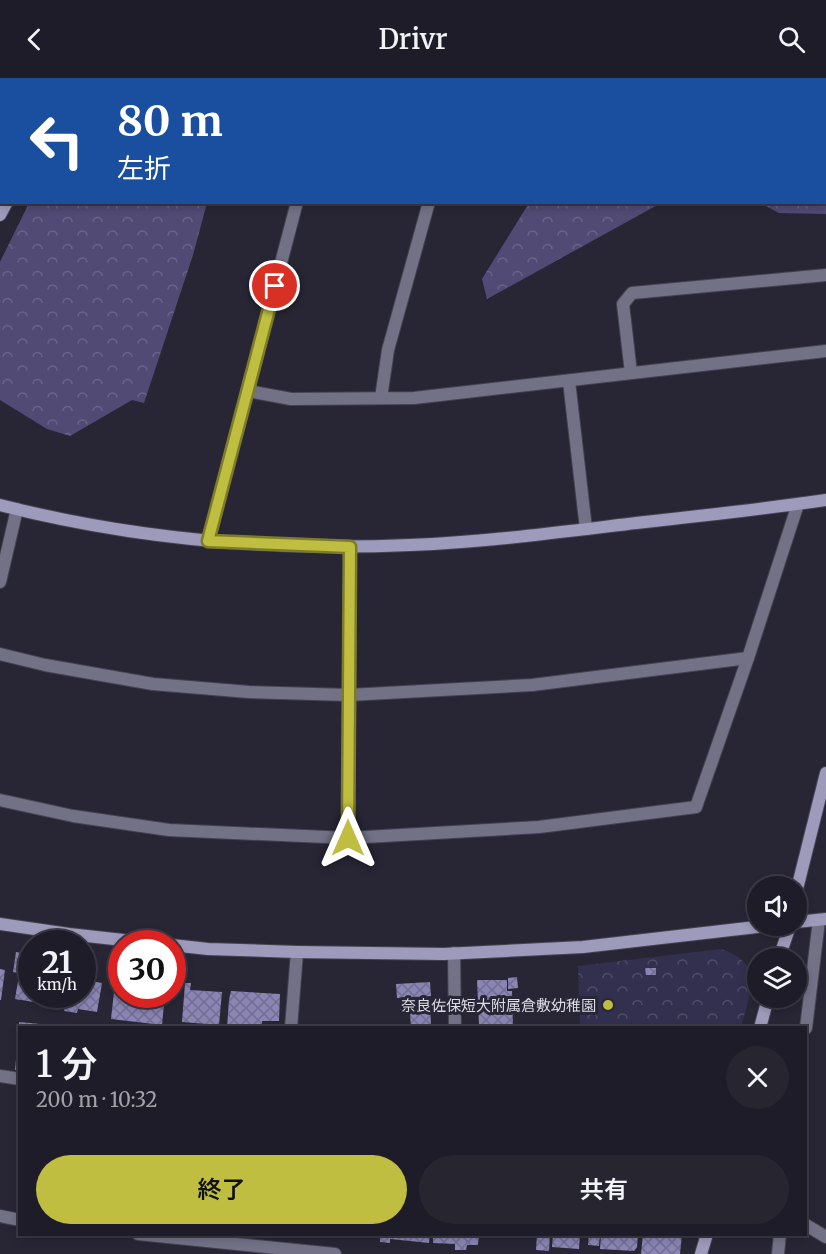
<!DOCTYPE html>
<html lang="ja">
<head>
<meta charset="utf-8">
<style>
	:root { --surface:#1e1c28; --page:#262530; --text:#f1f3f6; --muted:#a1a1a8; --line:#3c3a45; --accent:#bfbe41 }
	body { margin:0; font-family:Merriweather,"Noto Sans JP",serif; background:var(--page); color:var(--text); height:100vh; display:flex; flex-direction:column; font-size:22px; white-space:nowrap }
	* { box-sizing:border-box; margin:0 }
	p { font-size:20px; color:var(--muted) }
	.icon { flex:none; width:33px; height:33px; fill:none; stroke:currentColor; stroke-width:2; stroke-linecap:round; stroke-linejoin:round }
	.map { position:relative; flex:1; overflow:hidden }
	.sheet { position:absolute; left:18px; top:948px; width:789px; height:210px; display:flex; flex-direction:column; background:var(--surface); border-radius:0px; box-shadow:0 3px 9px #0003,0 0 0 2px var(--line) }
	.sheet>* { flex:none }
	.hud { position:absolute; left:0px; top:0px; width:826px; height:126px; box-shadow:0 3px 9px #0003,0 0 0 2px var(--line); background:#1a4fa0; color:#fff; overflow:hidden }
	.buttons { position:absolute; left:747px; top:798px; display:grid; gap:12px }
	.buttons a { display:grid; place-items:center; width:60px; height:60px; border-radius:50%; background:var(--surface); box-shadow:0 3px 9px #0003,0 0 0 2px var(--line); font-size:30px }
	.speed { position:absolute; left:18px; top:852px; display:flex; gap:12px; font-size:30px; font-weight:700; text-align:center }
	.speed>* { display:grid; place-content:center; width:78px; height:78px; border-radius:50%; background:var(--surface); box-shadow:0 3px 9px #0003,0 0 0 2px var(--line); line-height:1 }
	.speed small { font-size:15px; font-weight:400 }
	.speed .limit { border:9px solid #d22; background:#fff; color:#111 }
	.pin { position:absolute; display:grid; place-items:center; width:51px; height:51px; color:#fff; margin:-26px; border:3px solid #fff; border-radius:50%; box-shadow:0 2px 6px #0007 }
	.me { position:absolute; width:66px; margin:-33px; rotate:0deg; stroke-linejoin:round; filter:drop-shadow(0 0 4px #0008) }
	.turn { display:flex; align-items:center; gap:21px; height:126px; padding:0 18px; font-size:27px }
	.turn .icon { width:78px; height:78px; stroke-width:2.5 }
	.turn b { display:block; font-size:42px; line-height:51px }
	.round { display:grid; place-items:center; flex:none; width:63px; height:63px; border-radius:32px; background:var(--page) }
	.head { display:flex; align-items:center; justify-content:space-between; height:102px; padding:0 18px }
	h1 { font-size:36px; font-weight:600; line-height:45px }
	.action { display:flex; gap:12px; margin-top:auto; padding:12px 18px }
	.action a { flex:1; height:69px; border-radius:36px; background:var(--accent); color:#111; font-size:24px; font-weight:600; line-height:69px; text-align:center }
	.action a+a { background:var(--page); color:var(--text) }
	header { display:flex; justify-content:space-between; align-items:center; height:78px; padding:0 18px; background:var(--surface); font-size:27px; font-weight:600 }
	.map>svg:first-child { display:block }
	.forest { fill:url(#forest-crowns) }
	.park { fill:url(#park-crowns) }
	.building { fill:url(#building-cross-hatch) }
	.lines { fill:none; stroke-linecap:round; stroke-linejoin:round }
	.lane-casing { stroke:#454351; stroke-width:13 }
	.street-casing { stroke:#454351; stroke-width:14 }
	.secondary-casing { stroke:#454351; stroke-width:14 }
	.lane { stroke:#737186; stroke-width:10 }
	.street { stroke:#737186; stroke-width:12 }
	.secondary { stroke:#9d9abb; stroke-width:12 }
	.route-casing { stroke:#7c7c2a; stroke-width:15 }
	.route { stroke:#bfbe41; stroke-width:10 }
	.poi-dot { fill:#bfbe41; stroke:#282635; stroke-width:2 }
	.labels { text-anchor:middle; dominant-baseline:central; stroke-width:6; stroke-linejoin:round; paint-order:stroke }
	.poi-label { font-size:15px; fill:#dcdce6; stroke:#282635; text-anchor:end }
</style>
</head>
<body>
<header><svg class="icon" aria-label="back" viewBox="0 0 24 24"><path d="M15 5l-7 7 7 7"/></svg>Drivr<svg class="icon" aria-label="search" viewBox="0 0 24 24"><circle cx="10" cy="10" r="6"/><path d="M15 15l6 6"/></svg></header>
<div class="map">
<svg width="826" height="1176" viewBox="0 0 826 1176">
	<defs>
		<pattern id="forest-crowns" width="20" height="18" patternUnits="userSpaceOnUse" patternTransform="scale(1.5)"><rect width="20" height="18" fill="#504a75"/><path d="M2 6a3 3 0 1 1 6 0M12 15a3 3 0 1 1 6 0" fill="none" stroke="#696489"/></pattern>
		<pattern id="park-crowns" width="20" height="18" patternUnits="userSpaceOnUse" patternTransform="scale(1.5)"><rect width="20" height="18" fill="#332f4e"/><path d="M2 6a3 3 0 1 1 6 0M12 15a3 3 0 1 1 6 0" fill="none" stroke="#504d68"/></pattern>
		<pattern id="building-cross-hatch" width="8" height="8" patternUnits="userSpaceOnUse" patternTransform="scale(1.5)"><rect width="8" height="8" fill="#8a85b5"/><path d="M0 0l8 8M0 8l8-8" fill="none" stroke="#716e8e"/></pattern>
	</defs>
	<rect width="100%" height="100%" fill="#282635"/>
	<!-- forest -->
	<g class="forest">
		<path d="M120 0H309L118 1Z"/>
		<path d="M512 0H826V136L779 135 760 125 825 124V2H512Z"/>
		<path d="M29 125H207L193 177 144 325 132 322 70 358 47 351 0 322V184Z"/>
		<path d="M529 125V124L661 125 487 221 482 201Z"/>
	</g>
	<!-- park -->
	<g class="park">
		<path d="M512 0H826V90L825 2 512 1Z"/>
		<path d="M721 871C766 886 750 914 741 949H580L578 888Z"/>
	</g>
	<!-- building -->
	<g class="building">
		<path d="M16 874 25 876 23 892 32 894V916H53L52 927 15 921 20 891 18 895 13 894Z"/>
		<path d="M117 887 122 888V916H124V921H127V916H165L162 947 111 941Z"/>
		<path d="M175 888 185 889 184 903 174 902Z"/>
		<path d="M645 890H656V897H646Z"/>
		<path d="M0 891 5 892 1 922H0Z"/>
		<path d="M517 899 518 910 508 911V900Z"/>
		<path d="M85 902 102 905 97 934 78 931 77 935 64 933 67 916H82V906Z"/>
		<path d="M477 902H507V913H512L513 950H481V947H479Z"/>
		<path d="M430 904 431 918 397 920 396 906Z"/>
		<path d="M185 905H191L190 912 222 914 219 947 182 944Z"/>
		<path d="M231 913 280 916 279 943H262V950H227L229 922Z"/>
		<path d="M430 924 431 948H411L409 925Z"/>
		<path d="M19 944 51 947V950H19Z"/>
		<path d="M18 959 20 960V992H15Z"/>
		<path d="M380 1156H430L429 1165 390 1161V1165L380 1164Z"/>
		<path d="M433 1156H479L478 1167H467L466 1172H455V1166L433 1165Z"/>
		<path d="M537 1156H550L549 1173 536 1172Z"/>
		<path d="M553 1156H580L579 1171 552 1169Z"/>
		<path d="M589 1156H600L599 1168 588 1167Z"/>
		<path d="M601 1156H638L637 1169 634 1173 600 1171Z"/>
		<path d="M643 1156H682L680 1176H641Z"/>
	</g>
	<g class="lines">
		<defs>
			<g id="lane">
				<path d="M27 2 31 0"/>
				<path d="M0 25 2 23"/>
			</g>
			<g id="street">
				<path d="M456 0 457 2"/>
				<path d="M410 2 411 0"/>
				<path d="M631 295 623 226 632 215 826 197"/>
				<path d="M569 303 586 451"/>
				<path d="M248 313 291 321 414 320 826 273"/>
				<path d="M381 320 388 272 429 124"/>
				<path d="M208 463 297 124"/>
				<path d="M0 504 17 431"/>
				<path d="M0 576 45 587 153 606 249 614 349 617 532 607 748 580"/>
				<path d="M0 722 73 738 169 752 348 760 539 749 696 729 748 580 798 426"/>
				<path d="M348 760 350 469"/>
				<path d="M454 875 455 950"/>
				<path d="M291 950 297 874"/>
				<path d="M806 950 819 842"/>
				<path d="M0 998 20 1001"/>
				<path d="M0 1138 20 1142"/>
				<path d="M806 1147 826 1159"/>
				<path d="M138 1156 335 1176"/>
				<path d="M778 1176 780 1156"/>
			</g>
			<g id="secondary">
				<path d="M91 2 92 0"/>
				<path d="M0 137 7 124"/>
				<path d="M0 427C133 461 274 473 410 467 486 464 561 454 636 445 700 438 763 431 826 422"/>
				<path d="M796 815 826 695"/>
				<path d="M796 844 826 841"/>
				<path d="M0 846 69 856 159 866"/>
				<path d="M172 867 208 871 297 874 444 876 583 869 765 848"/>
				<path d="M779 880 790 848"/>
				<path d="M760 950 768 920"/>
				<path d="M701 1176 707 1156"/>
			</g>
		</defs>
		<!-- lane casing -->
		<use href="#lane" class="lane-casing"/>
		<!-- street casing -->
		<use href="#street" class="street-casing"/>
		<!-- secondary casing -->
		<use href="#secondary" class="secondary-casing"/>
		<!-- lane -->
		<use href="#lane" class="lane"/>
		<!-- street -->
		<use href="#street" class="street"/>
		<!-- secondary -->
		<use href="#secondary" class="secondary"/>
	</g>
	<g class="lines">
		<defs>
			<path id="route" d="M275 208 208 463 350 469 348 760"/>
		</defs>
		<!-- route casing -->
		<use href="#route" class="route-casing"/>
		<!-- route -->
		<use href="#route" class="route"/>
	</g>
	<!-- markers -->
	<circle class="poi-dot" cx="608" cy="927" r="6"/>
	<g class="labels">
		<!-- poi labels -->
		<g class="poi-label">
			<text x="596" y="927">奈良佐保短大附属倉敷幼稚園</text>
		</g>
	</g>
</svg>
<div class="buttons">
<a><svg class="icon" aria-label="sound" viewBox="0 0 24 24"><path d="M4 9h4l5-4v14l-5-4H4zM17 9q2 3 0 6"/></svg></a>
<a><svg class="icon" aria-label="layers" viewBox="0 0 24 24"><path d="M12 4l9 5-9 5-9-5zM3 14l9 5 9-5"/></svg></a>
</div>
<div class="speed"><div>21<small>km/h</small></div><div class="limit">30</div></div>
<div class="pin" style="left:275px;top:208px;background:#d93025"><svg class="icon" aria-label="arrive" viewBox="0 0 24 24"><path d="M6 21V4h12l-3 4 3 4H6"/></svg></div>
<svg class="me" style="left:348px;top:760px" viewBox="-20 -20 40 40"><path d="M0-17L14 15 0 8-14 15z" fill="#bfbe41" stroke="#fff" stroke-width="4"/></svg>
<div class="hud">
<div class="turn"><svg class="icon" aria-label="left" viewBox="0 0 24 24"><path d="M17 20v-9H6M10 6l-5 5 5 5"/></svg><div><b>80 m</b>左折</div></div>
</div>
<section class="sheet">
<div class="head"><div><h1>1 分</h1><p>200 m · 10:32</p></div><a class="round"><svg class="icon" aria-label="close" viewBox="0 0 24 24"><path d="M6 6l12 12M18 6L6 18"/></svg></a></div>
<div class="action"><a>終了</a><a>共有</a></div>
</section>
</div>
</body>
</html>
